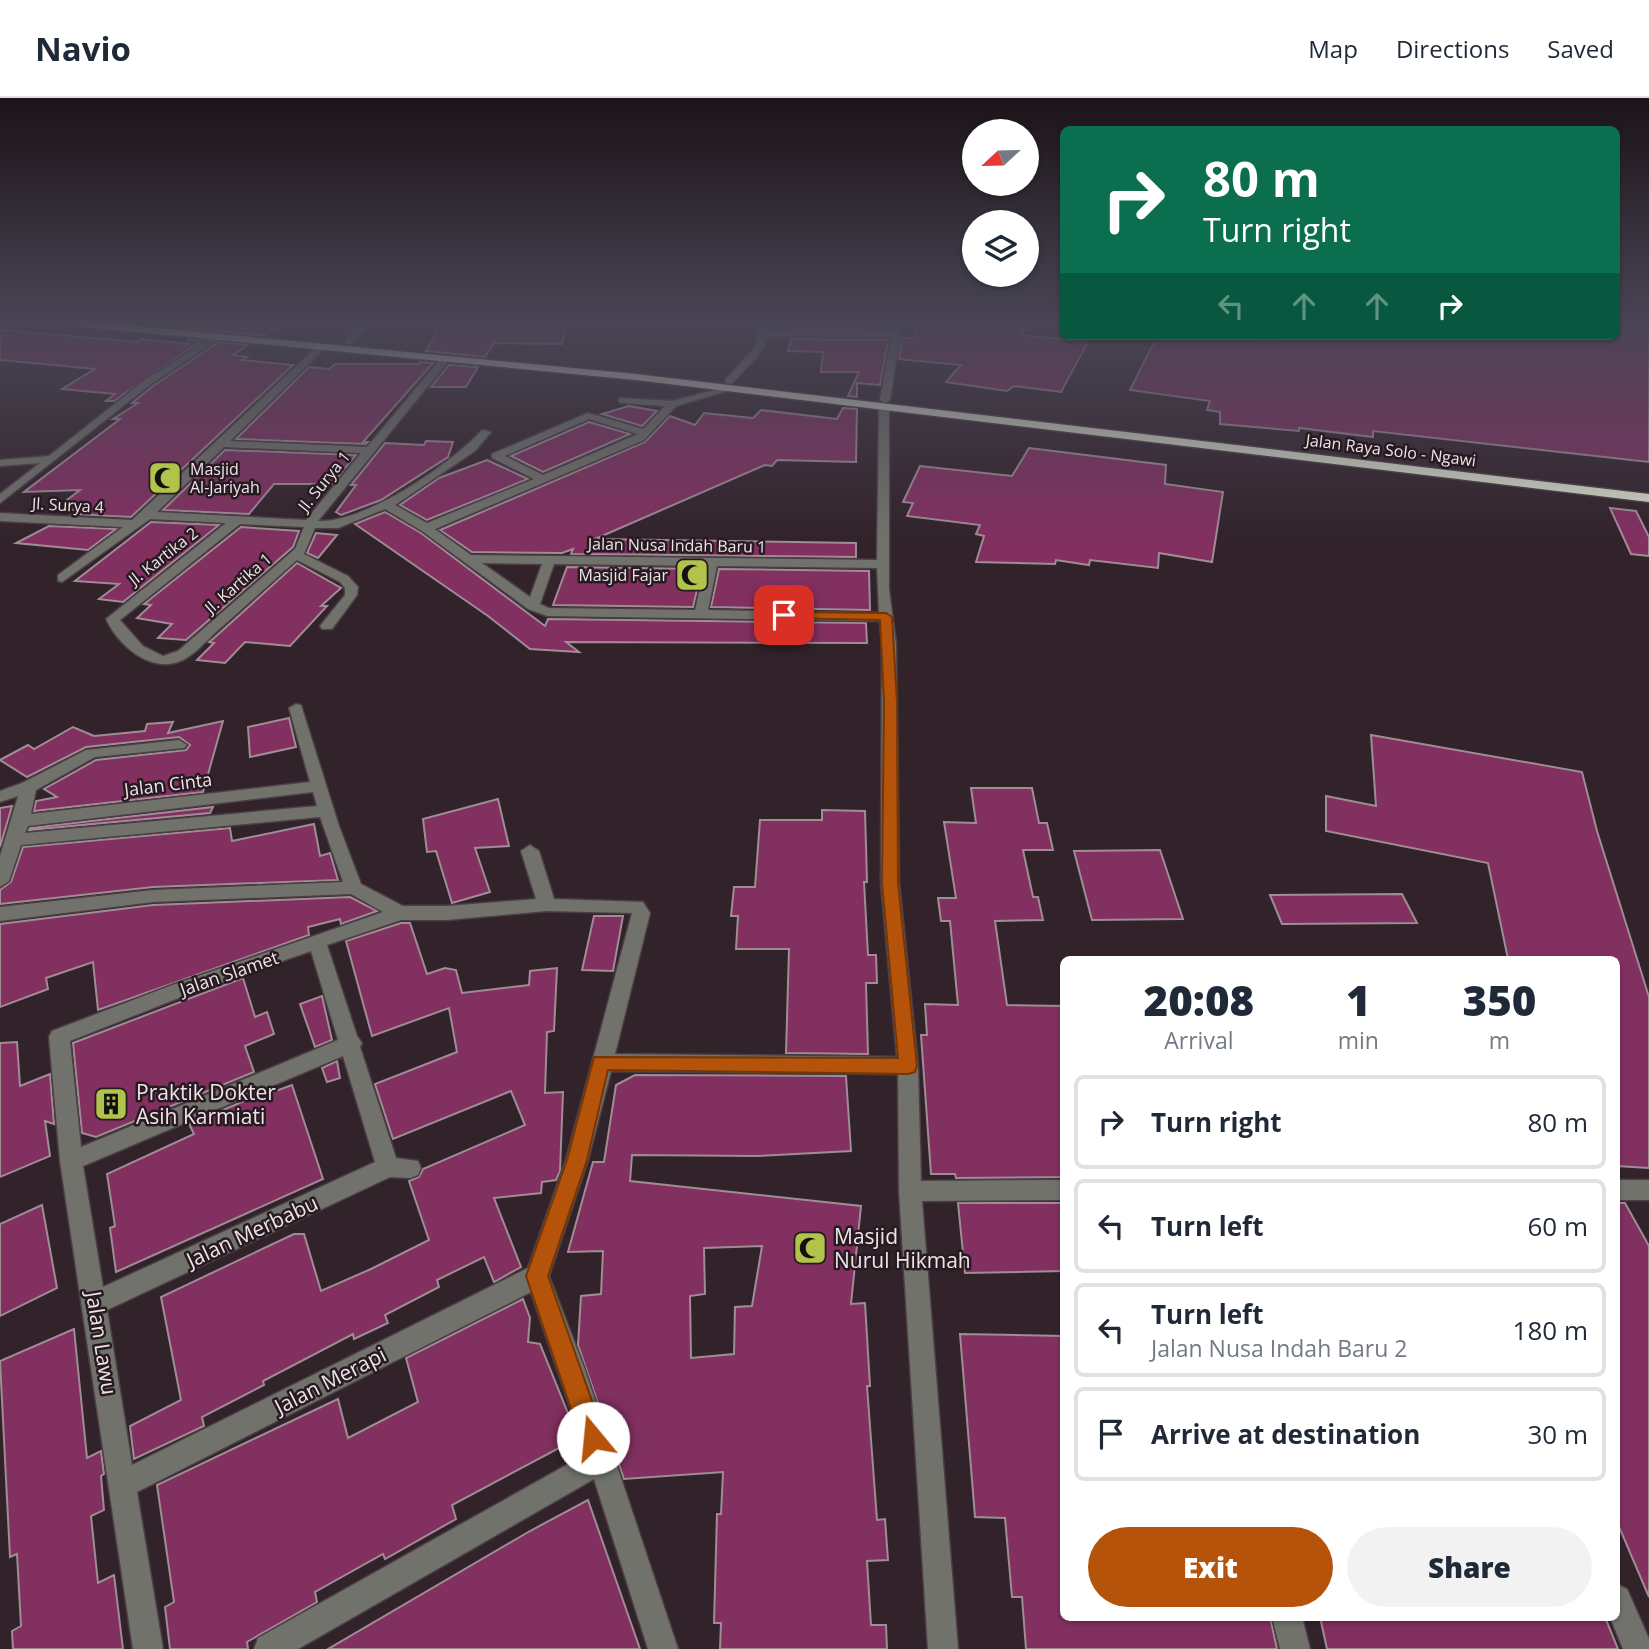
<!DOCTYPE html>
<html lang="en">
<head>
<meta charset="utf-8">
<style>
	:root { --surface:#fff; --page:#f2f2f3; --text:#1f2937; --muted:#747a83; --line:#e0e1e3; --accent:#b45309 }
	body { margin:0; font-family:"Open Sans",sans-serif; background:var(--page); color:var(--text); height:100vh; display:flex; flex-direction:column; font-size:26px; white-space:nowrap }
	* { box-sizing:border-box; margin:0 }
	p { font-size:23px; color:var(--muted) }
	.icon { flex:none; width:38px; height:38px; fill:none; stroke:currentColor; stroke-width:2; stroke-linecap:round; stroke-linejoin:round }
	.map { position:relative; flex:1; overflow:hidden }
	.details { position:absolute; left:1060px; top:858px; width:560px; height:665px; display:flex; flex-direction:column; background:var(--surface); border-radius:10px; box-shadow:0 2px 5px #0004 }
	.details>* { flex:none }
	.banner { position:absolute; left:1060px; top:28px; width:560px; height:214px; border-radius:10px; box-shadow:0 2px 5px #0004; background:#0b6e4f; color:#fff; overflow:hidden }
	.needle { width:46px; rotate:248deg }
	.tools { position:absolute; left:962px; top:21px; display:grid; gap:14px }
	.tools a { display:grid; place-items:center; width:77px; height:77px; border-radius:50%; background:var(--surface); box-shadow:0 2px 5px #0004; font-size:35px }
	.pin { position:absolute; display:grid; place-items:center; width:60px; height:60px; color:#fff; margin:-30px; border-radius:14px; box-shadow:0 4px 10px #0006 }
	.me { position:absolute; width:77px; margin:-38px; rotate:343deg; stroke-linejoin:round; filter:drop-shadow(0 0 5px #0008) }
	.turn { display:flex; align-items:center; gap:24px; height:147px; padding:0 28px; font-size:32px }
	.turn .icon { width:91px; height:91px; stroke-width:2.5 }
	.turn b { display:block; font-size:49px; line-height:60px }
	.lanes { display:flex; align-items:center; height:66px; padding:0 28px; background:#0003; justify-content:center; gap:35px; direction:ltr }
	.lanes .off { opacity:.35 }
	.eta { display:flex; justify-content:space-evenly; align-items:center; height:119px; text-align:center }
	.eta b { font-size:42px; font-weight:800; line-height:49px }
	.cta { display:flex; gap:14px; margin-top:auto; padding:14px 28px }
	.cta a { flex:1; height:80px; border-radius:42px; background:var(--accent); color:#fff; font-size:28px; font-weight:800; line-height:80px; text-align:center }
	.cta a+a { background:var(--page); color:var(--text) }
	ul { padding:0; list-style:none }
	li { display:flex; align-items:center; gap:21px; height:94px; margin:0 14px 10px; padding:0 14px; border:4px solid var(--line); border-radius:10px }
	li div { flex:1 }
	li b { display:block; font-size:26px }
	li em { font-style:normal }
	header { display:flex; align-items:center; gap:42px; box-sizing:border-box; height:98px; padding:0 35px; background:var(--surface); border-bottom:2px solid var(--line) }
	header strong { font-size:33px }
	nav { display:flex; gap:38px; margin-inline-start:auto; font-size:24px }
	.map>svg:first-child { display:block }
	.building { fill:#813060; stroke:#9f8c95; stroke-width:2; fill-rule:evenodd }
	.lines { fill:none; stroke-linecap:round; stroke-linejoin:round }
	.minor-casing { stroke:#4c3e45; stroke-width:3 }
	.highway-casing { stroke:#4c3e45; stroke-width:3 }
	.minor { fill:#70726b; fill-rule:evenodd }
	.highway { fill:#d6dac8; fill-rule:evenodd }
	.route { fill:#b45309; stroke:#753606; stroke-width:2 }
	.labels { text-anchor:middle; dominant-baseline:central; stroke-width:5; stroke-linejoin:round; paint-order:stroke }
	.far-street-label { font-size:16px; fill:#eee4e8; stroke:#281a21 }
	.far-poi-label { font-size:16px; fill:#eee4e8; stroke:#281a21; text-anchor:start }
	.street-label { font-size:18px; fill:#eee4e8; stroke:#281a21 }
	.near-poi-label { font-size:21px; fill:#eee4e8; stroke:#281a21; text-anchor:start }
	.near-street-label { font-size:21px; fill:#eee4e8; stroke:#281a21 }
</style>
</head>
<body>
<header>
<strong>Navio</strong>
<nav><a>Map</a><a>Directions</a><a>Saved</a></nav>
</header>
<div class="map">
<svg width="1649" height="1551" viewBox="0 0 1649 1551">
	<rect width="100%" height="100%" fill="#32232b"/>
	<!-- building -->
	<g class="building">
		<path d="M189 222H288L263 238 188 230Z"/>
		<path d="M456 222H569L562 246 494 245 485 259 426 253 439 229 451 228Z"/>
		<path d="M794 222H869L867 230H793Z"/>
		<path d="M917 222H982L1027 228 1021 237 1088 244 1061 294 1014 288 1007 293 946 284 961 267 899 261 902 240H915Z"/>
		<path d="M1617 222H1649V364L1373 333V339L1299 330V333L1220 326V314L1207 312 1210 303 1130 292 1157 238H1220L1273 243V238H1617Z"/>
		<path d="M0 232 139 244 142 241 188 246V241L201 243 114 303H106L115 296 62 291 95 271 0 262Z"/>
		<path d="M791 241 888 242 880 287 857 285V299L848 298 859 274H821L823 254 788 253Z"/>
		<path d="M219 244 248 247 233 257 247 259 242 262 293 267 131 419 73 416 81 412 55 411 80 392 24 394 120 321H113L138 305H132L153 288Z"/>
		<path d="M420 264 433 265 363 344H368L366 346 236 341 309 269 329 271 335 266H419Z"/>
		<path d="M449 267 478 269 466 289H431Z"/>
		<path d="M629 308 657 313 642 328 602 316Z"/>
		<path d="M843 310 857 311 856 364 777 362 772 368 765 367 595 441 856 445V459L571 456 573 451 562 455 472 454 440 432 645 344 670 318 695 327 704 315 753 320 761 312 837 321Z"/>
		<path d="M589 324 630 336 543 374 511 358Z"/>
		<path d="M426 343 453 344 448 359 381 402 341 417 336 414 356 387H351L385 345 424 347Z"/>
		<path d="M1029 350 1166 367 1165 386 1223 394 1212 464 1159 455 1158 470 1090 462 1089 467 1056 462 1055 466 976 464 984 438 976 436 980 427 907 418 913 405 903 404 920 368 1012 378Z"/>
		<path d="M225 352 356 357 332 386H274L249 416 163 412Z"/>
		<path d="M487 362 528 381 427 422 400 407 439 380Z"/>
		<path d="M1610 410 1636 413 1649 439V458L1631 456Z"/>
		<path d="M385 414 421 435 545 528 548 521 866 525 867 545 566 544 579 554 530 551 488 518 355 426Z"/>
		<path d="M151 424 219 427 123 504 99 501 119 486 75 483Z"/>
		<path d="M49 428 116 431 88 452 16 445Z"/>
		<path d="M241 429 299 433 293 449 186 542 158 540 172 526 137 520 151 507 144 506Z"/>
		<path d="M316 435 337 437 318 460 307 455Z"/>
		<path d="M297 465 341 490 321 508H327L290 548 245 544 225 565 197 562 214 545 209 544 214 540Z"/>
		<path d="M567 469 702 471 693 509 553 507Z"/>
		<path d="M719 471 869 473 870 512 711 509Z"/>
		<path d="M289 620 296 649 250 659 248 629Z"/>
		<path d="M223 623 203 694 34 713 36 703 57 699 44 691 96 662 186 652 190 647 179 639 86 649 27 679 0 662 28 647 34 651 73 629 94 638 145 633 147 626 173 624 168 635Z"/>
		<path d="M1371 637 1582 674 1597 733 1649 899V1070L1617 1068V861H1508L1488 765 1326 733V698L1376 708Z"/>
		<path d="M971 690H1032L1039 725H1047L1053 752H1023L1033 799H1038L1043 822 995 823 1007 907 1064 908V1079L956 1080 955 1076H931L921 937H927L925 906 958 907 950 823H941L938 800H956L944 724 976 725Z"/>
		<path d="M498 701 509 748 475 750 490 794 452 805 436 753 427 754 423 721Z"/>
		<path d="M12 708 0 749V710Z"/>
		<path d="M213 709 210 715 29 732 30 730Z"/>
		<path d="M822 712 865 713 867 784H864L868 857H876L877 885H866L868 956 786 955 789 851H736L738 818H731L734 789H755L760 722H822Z"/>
		<path d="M314 726 320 758 330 755 338 782 153 789 0 806V792L11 784 23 749 230 730 232 743Z"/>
		<path d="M1160 752 1183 821 1092 822 1074 753Z"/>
		<path d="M1402 796 1417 825 1282 826 1270 797Z"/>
		<path d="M350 799 377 813 341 826 340 821 308 829 309 837 98 912 93 864 46 880 48 891 0 909V826L153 807Z"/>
		<path d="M594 818H623L613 873 582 872Z"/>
		<path d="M401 825H410L427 876 445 870 456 872 462 895 529 887 530 873 557 870 554 933 547 934 545 995 563 994 560 1073 556 1082 542 1084 541 1095 494 1100 521 1169 494 1184 484 1159 437 1182 439 1189 385 1217 388 1225 354 1241 353 1236 263 1283 264 1287 202 1319 204 1328 134 1361 130 1328 181 1302 161 1199 294 1136H304L321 1193 371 1171 429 1142 409 1083 419 1079 423 1071 525 1027 511 993 393 1041 375 986 457 954 449 910 372 938 346 843Z"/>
		<path d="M243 880 255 919 267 914 274 936 245 948 254 974 96 1039 82 1035 73 945Z"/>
		<path d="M322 898 332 942 315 949 300 906Z"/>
		<path d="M17 944 20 988 50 976 54 1026 45 1023 50 1058 0 1079V945Z"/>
		<path d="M337 963 340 980 327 984 322 970Z"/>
		<path d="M635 977 846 978 851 1053 757 1058 632 1057 630 1083 861 1108 851 1206 865 1205 870 1288H867L877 1422 885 1421 888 1462 867 1463 871 1527H886L887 1551H720L721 1525H714L717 1416H721L723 1374 624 1381 578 1247 581 1198 601 1196 603 1153 568 1154 593 1064H604L616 987ZM762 1148 752 1208 735 1209 734 1256 691 1260 690 1198 705 1196 704 1150Z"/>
		<path d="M292 987 323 1081 116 1174 110 1130 115 1128 107 1076 194 1036 189 1026 261 996 262 998Z"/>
		<path d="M958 1105H1064V1173L965 1175Z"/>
		<path d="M1617 1105H1625L1649 1148V1499L1617 1424Z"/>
		<path d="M42 1107 57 1190 0 1218V1126Z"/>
		<path d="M523 1201 530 1220 528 1244 540 1246 578 1340 452 1407 456 1421 385 1461 383 1456 315 1494 317 1504 247 1544 248 1551H170L165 1509 174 1504 157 1387 338 1301 348 1340 418 1304 406 1260Z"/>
		<path d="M74 1231 87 1360 101 1353 104 1376 101 1378 104 1412 91 1418 98 1485 114 1477 123 1551H13L12 1533 21 1528 17 1456 10 1459 0 1263Z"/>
		<path d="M960 1236 1064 1238V1519H1270L1277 1551H1026L1022 1499H1012L1005 1420 975 1419Z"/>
		<path d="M588 1402 640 1551H328L530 1433Z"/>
		<path d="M1320 1519H1605L1618 1551H1327Z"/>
	</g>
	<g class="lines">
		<defs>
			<g id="minor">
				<path d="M365 222H374L351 246H345V242Z"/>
				<path d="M762 222H770V232L892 233 894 222H902L890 302 885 305 880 302 891 239 769 238 759 257 732 285H726V281L756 248Z"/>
				<path d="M215 237 222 239 151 286 0 405V396L40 365 0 368V362L49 358 145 282Z"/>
				<path d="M319 247 326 249 230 343 367 349 442 259 450 261 318 423C365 425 451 366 482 332L491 334 475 353 395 407 427 425 534 381 492 360V356L588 315 643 331 665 308 622 305 619 304V300L673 303 729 288 734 291 676 308 644 342 435 431 471 457 877 462 879 310 884 307 889 310V491L896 546 899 785 918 968 921 1083 1064 1082V1102L922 1103 958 1551H928L899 1093 898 976 611 973 588 1062 549 1178 584 1269 678 1551H648L594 1381 298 1551H254L258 1540 586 1356 531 1194 137 1394 163 1551H133L60 1063 49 939 52 933 175 886 383 814 351 796 153 804 0 823V809L153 792 343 784 320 719 21 747 9 783 0 789V758L18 698 0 704V693L22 685 86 652 179 642 187 647 184 650 95 659 36 692 31 716 310 684 289 610 296 606 301 607 339 728 361 786 403 808H447L536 801 521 753 530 747 539 753 554 801 643 804 650 815 615 956 897 959 881 785 882 546 880 523 547 518 528 511 422 433 385 411 338 430H315L304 456 348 478 358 489 357 497 332 531H322L320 528 345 497V490L340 484 297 462C270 486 243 510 216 534 205 544 193 559 178 564 149 574 118 547 106 521L226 425 150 421 62 484 58 483V477L123 429 0 423V415L132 422ZM589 321 638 336 543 377 505 358ZM224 349 361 355 306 422 157 414ZM240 426 304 429 295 451 178 553 163 558 143 548 120 522ZM482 465 542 466 530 499ZM554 466 705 468 695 512 549 510 540 506ZM717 468 877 470 879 515 708 512ZM313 694 317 708 25 735 28 728ZM547 813 632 815 566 1062 528 1170 132 1367 107 1212 390 1079 410 1080 418 1077 421 1070 418 1063 396 1060 360 949 362 945 357 938 327 847 401 822H447ZM311 853 338 942 81 1049 70 943 189 896ZM343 958 375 1064 103 1189 83 1068Z"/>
				<rect x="1617" y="1082" width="32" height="20"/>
				<path d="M1617 1486 1627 1491 1649 1541V1551H1623L1610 1519H1617Z"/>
				<path d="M1272 1519H1302L1310 1551H1280Z"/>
			</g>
			<path id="highway" d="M39 222H74L636 276 1649 396V404L636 282 44 225Z"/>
		</defs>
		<!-- minor casing -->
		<use href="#minor" class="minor-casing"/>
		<!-- highway casing -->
		<use href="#highway" class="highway-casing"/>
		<!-- minor -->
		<use href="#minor" class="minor"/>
		<!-- highway -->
		<use href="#highway" class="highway"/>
	</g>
	<!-- sky -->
	<linearGradient id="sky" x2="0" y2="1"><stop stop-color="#1c1318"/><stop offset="0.51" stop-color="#494555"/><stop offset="1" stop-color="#494555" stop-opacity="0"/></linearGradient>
	<rect width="1649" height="439" fill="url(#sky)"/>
	<!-- route -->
	<path class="route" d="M784 514 886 515 892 519 897 604 898 785 917 968 915 974 908 976 608 972 587 1062 548 1178 605 1340 602 1348 593 1352 584 1348 581 1340 526 1178 567 1062 594 959 898 960 882 785 884 604 880 522 780 520 778 517Z"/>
	<!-- icons -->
	<defs>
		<symbol id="mosque-square" viewBox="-11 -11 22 22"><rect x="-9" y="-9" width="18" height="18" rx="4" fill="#b2c34c" stroke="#281a21"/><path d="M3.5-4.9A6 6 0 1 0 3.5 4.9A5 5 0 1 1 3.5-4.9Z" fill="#111"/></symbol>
		<symbol id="building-square" viewBox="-11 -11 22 22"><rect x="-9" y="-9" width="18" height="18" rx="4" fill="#b2c34c" stroke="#281a21"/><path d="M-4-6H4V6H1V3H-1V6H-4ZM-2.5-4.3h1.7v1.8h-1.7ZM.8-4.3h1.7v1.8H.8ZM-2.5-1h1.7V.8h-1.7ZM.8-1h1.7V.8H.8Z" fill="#111"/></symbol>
	</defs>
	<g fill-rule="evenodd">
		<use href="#mosque-square" x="146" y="361" width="38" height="38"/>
		<use href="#mosque-square" x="673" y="458" width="38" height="38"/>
		<use href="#building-square" x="92" y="987" width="38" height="38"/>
		<use href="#mosque-square" x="791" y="1131" width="38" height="38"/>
	</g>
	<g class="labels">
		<!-- far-street labels -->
		<g class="far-street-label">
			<text transform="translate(1391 352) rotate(7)">Jalan Raya Solo - Ngawi</text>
			<text transform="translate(324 383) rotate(-51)">Jl. Surya 1</text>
			<text transform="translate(68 407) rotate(3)">Jl. Surya 4</text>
			<text transform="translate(677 447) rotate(1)">Jalan Nusa Indah Baru 1</text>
			<text transform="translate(163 458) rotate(-38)">Jl. Kartika 2</text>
			<text transform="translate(238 485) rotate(-41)">Jl. Kartika 1</text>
		</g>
		<!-- far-poi labels -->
		<g class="far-poi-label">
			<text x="190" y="371">Masjid<tspan x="190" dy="18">Al-Jariyah</tspan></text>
			<text x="668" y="477" text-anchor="end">Masjid Fajar</text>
		</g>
		<!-- street labels -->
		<g class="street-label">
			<text transform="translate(168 686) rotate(-7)">Jalan Cinta</text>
			<text transform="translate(229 875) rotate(-19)">Jalan Slamet</text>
		</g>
		<!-- near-poi labels -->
		<g class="near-poi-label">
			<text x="136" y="994">Praktik Dokter<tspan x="136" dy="24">Asih Karmiati</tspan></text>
			<text x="834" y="1138">Masjid<tspan x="834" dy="24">Nurul Hikmah</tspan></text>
		</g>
		<!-- near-street labels -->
		<g class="near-street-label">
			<text transform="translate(252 1133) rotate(-25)">Jalan Merbabu</text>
			<text transform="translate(102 1245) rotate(81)">Jalan Lawu</text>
			<text transform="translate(330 1282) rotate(-27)">Jalan Merapi</text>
		</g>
	</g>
</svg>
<div class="tools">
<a><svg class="needle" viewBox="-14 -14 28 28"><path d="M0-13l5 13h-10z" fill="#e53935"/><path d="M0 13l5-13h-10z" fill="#747a83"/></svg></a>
<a><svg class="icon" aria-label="layers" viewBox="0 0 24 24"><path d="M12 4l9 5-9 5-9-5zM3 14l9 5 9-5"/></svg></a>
</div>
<div class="pin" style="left:784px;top:517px;background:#d93025"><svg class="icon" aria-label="arrive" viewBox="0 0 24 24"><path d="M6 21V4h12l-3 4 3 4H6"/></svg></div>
<svg class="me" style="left:593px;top:1340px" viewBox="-20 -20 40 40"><circle r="19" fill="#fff"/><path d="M0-13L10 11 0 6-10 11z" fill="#b45309"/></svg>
<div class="banner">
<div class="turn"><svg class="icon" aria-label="right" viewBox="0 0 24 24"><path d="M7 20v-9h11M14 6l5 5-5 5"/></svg><div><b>80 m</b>Turn right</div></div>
<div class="lanes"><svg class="icon off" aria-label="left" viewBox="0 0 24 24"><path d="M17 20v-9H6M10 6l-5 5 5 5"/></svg><svg class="icon off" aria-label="ahead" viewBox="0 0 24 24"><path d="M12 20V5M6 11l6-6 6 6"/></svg><svg class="icon off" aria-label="ahead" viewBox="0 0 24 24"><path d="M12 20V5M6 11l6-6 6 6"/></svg><svg class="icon" aria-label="right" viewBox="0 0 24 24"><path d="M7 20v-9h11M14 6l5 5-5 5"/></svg></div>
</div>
<section class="details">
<div class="eta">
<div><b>20:08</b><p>Arrival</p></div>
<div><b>1</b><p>min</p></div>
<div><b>350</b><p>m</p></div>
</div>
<ul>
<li><svg class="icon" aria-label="right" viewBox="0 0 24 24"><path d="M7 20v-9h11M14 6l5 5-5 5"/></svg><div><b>Turn right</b></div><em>80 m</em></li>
<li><svg class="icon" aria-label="left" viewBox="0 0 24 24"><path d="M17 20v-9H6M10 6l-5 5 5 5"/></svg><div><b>Turn left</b></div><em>60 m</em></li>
<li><svg class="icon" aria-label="left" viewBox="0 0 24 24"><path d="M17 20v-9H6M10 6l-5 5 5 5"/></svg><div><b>Turn left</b><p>Jalan Nusa Indah Baru 2</p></div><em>180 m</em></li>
<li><svg class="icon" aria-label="arrive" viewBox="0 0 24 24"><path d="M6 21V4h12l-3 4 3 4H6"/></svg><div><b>Arrive at destination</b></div><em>30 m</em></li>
</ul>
<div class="cta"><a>Exit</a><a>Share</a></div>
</section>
</div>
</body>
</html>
